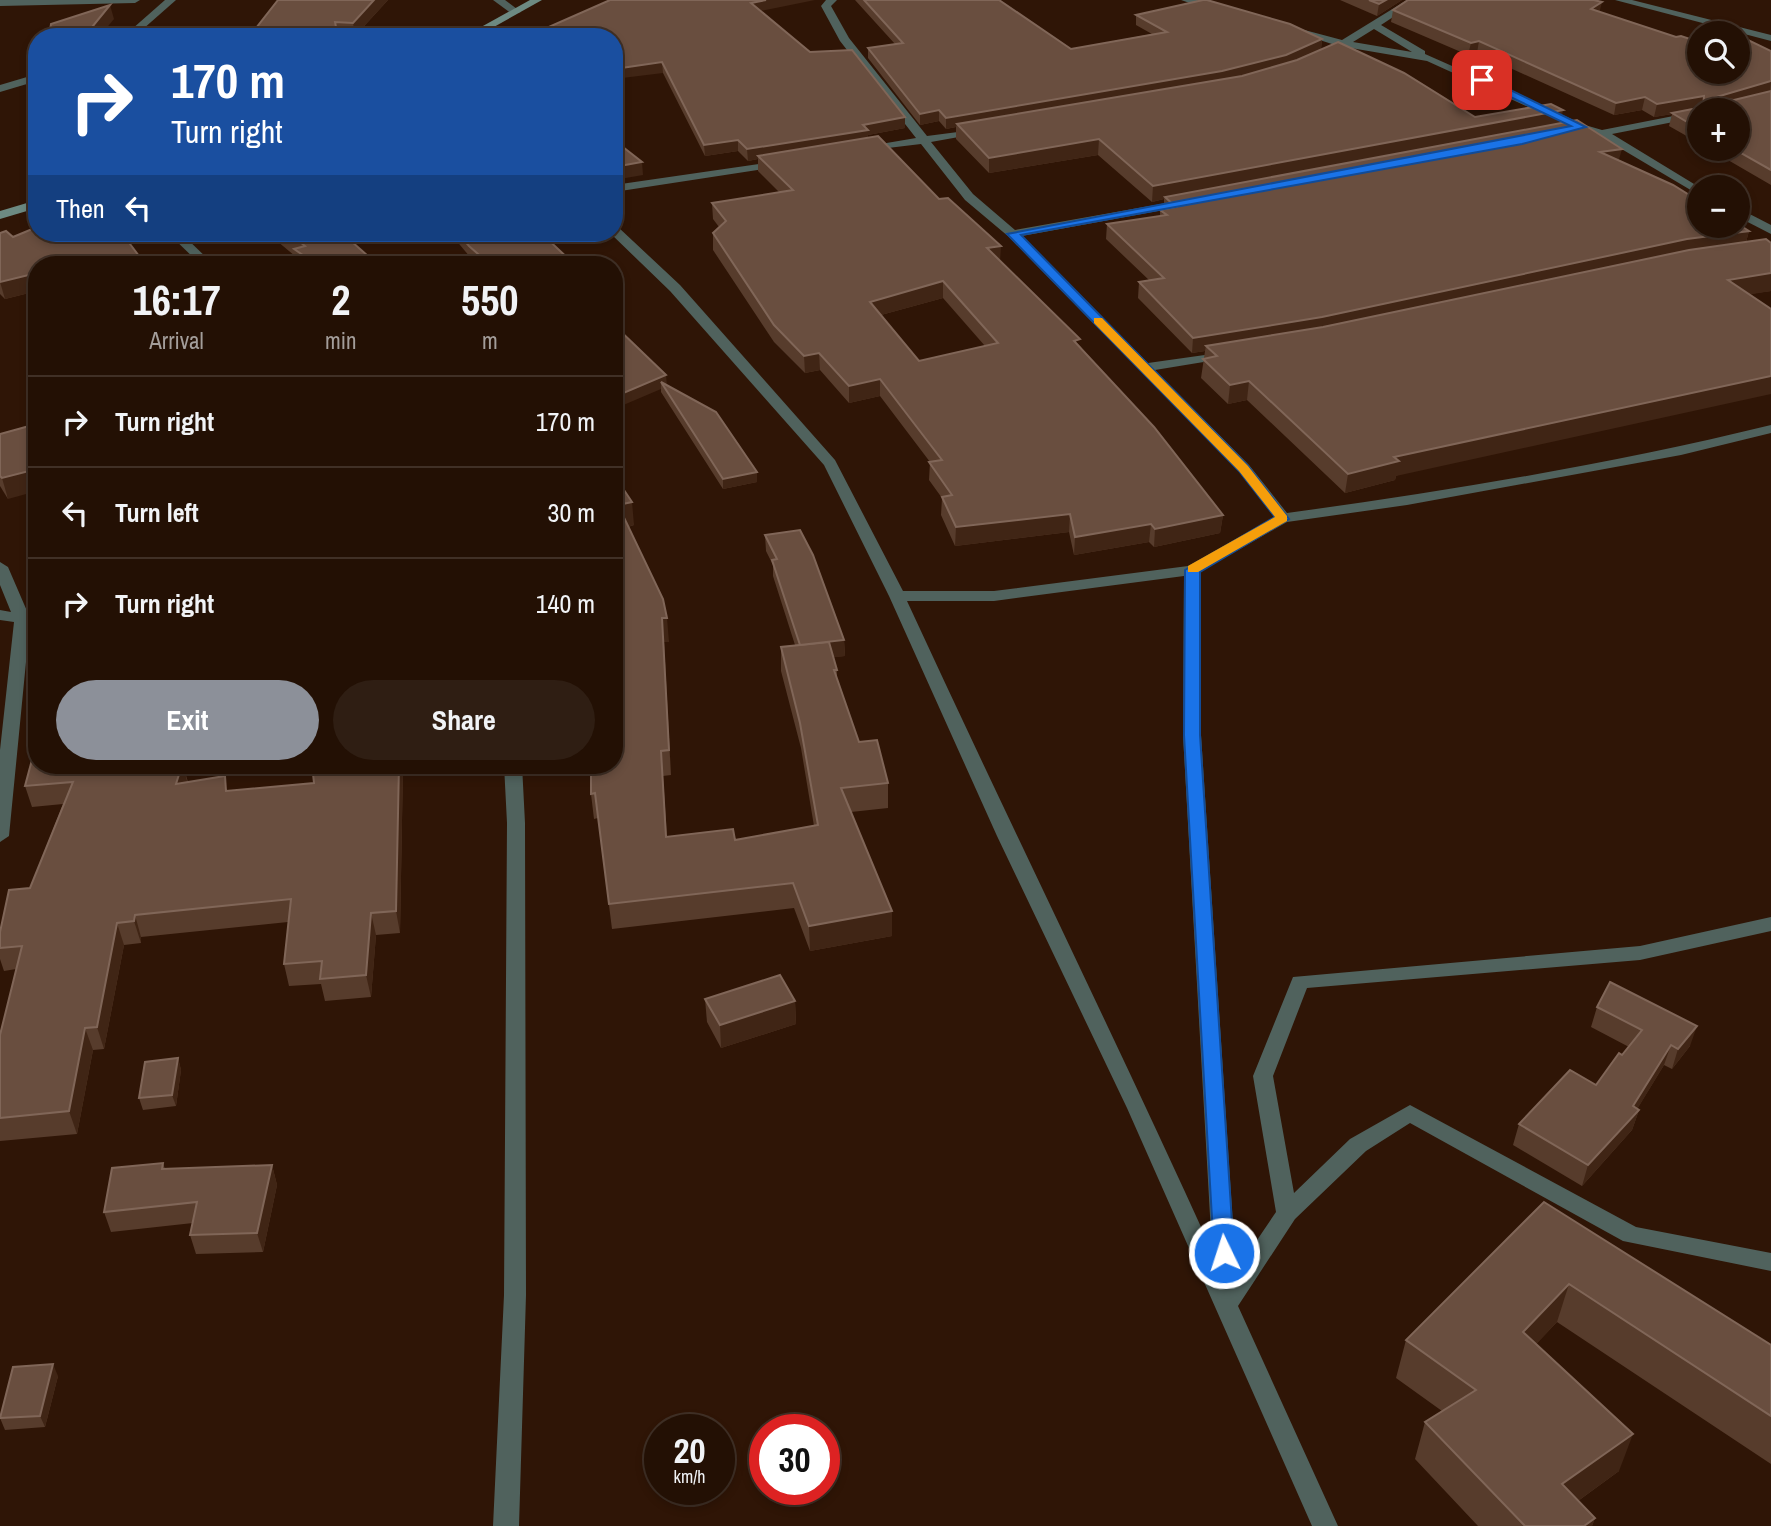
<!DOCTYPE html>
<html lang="en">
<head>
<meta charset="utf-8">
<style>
	:root { --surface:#231004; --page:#2f1e13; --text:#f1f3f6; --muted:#a39d9a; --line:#403026; --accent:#8c9099 }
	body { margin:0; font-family:"Archivo Narrow",sans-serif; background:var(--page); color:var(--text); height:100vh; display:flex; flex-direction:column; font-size:26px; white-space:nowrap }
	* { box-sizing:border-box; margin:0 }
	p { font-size:23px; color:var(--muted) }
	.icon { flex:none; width:38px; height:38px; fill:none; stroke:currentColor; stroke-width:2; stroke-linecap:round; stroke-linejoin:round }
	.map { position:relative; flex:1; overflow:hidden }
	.side { position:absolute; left:28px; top:256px; width:595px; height:518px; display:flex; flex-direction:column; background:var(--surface); border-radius:28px; box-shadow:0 4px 10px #0003,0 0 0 2px var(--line) }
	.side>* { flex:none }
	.hud { position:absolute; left:28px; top:28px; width:595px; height:214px; border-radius:28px; box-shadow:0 4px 10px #0003,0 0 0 2px var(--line); background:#1a4fa0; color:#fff; overflow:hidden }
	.tools { position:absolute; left:1687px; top:21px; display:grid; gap:14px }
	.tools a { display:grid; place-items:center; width:63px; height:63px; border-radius:50%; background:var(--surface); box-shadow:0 4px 10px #0003,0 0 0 2px var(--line); font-size:35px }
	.speed { position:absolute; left:644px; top:1414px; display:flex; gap:14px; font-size:35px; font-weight:700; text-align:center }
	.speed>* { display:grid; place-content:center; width:91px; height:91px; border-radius:50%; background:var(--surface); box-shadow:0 4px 10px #0003,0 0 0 2px var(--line); line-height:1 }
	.speed small { font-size:18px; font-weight:400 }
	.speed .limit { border:10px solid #d22; background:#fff; color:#111 }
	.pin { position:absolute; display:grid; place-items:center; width:60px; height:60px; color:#fff; margin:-30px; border-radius:14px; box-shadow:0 4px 10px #0006 }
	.me { position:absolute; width:77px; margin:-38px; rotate:356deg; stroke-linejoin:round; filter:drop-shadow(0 0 5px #0008) }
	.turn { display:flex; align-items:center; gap:24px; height:147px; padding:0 28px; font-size:32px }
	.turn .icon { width:91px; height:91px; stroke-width:2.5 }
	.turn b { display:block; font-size:49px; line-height:60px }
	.then { display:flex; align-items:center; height:66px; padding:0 28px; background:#0003; gap:14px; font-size:26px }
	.eta { display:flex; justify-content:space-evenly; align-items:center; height:119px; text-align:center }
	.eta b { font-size:42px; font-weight:700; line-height:49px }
	.cta { display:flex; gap:14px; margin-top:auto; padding:14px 28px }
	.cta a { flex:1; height:80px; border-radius:42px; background:var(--accent); color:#fff; font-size:28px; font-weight:700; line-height:80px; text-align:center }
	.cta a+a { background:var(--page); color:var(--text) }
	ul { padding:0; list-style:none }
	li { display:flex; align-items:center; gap:21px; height:91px; padding:0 28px; border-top:2px solid var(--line) }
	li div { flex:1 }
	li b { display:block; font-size:26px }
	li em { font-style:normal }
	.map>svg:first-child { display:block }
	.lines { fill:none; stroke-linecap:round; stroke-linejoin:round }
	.street { fill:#50625d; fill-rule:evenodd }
	.secondary { fill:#6d8a82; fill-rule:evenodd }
	.wall { fill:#573c2c; fill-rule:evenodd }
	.shaded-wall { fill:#402515 }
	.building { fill:#694e3f; stroke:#806658; stroke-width:2; fill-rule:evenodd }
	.route { fill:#1a73e8; stroke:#114b97; stroke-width:2 }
	.slow { fill:#f59e0b }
</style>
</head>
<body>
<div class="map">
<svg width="1771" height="1526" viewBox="0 0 1771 1526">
	<rect width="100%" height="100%" fill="#2f1506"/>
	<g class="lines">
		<!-- street -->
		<g class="street">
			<path d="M0 0H140L135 3 0 6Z"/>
			<path d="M165 0H176L134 37H123Z"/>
			<path d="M493 0H505L521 12 512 14Z"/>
			<path d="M826 0H837L831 6 849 38 927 136 981 129V133L931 142 973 194 1015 230 1189 199 1191 202 1185 206 1022 236 1148 363 1233 351 1235 354 1228 358 1155 370 1249 465 1287 513C1449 491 1612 464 1771 425V433L1681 455 1407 505 1287 522 1200 572 1201 735 1236 1271 1276 1212 1253 1076 1293 977 1640 946 1771 917V931L1640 960 1307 988 1273 1076 1294 1193 1350 1139 1410 1105 1636 1227 1771 1253V1271L1623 1241 1410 1123 1366 1151 1295 1219 1238 1306 1338 1526H1312L1127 1108 997 836 889 596 824 465 670 291 610 233H614V226L618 227 680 285 835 460 903 591H994L1188 566 1274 517 1239 471 1009 237 965 200 921 144 863 151V147L916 138 840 41 821 6ZM1184 576 1183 735 1212 1251C1113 1033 1007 818 907 601H994Z"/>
			<path d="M1181 0H1197L1221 9 1216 12Z"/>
			<path d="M1407 0H1419L1381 25 1425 51V54L1585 125 1602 130 1699 111V117L1612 134 1699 187V195L1598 135 1577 129 1427 61 1345 47 1325 58 1321 57V53L1335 45 1292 31 1297 28 1342 40ZM1374 29 1412 52 1353 42Z"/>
			<path d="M1615 0H1632L1771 35V41Z"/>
			<path d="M37 74V81L0 92V85Z"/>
			<path d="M780 161 784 162V166L614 192V185Z"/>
			<path d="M1738 208 1771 225V234L1738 217Z"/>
			<path d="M168 233H181L213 264H200Z"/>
			<path d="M0 562 8 567 27 611 37 608V618L30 621 9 836 0 842V750L14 622 0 620V610L11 612 0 585Z"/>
			<path d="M504 765H522L525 823 526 1295 519 1526H493L504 1295 507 823Z"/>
		</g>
		<!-- secondary -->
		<g class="secondary">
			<path d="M530 0H542L476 37H463Z"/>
			<path d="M37 200V208L0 219V211Z"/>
		</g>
	</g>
	<!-- wall -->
	<g class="wall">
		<path d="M278 0H388L355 36H338Z"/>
		<path d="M855 0H999L1071 49 1152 34 1136 25V15L1322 39 1321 49 1475 117 1561 123 1619 161 1749 231 1746 242 1771 243V291L1749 294 1396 476 1395 480 1345 493 1247 400 1228 404 1201 378 1205 351 1192 353 1138 298 1139 282 1150 281 1106 239 1107 224 1160 216V210L1164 209V199L1152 202 1098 155 989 173 956 139V127L946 129 939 121 920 125 868 58V48L895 44Z"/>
		<path d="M1340 0H1402L1377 16Z"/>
		<path d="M1393 10 1600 12 1699 72 1771 51V185L1709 149H1738L1699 110V143L1669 126 1672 114 1654 117 1642 110 1614 115 1477 53 1468 55 1391 22Z"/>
		<path d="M760 11 905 128 868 135V138L1000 262 1080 346 1223 515 1220 533 1154 547 1149 542 1074 555 1069 532 955 546 941 515 942 498 929 480 930 462 880 396 849 403 820 370 805 373 774 342 713 250V233L719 227 713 219 712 203 779 192 758 171V159L748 161 738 151 705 156 663 73 614 37H552L551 26ZM943 298 985 346 919 361 881 315Z"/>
		<path d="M0 233 13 237 145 264H37V291L5 299 0 294Z"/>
		<path d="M276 233H342L377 264H296L295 256 277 241Z"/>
		<path d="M450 233H541L573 264H479L470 257Z"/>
		<path d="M614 325 667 385 757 472V482L723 489 661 392V389Z"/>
		<path d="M0 434 8 499 0 486Z"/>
		<path d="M614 475 634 525 628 527 669 642H664L671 775 663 776 667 837 735 840 814 826 801 748 781 671V647L795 645 773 576V565L766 551 765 535 844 640 845 656 833 657 837 670V678L859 742 888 783V808L851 812 892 911V936L810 951 794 908 612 929 598 818 594 819 591 794 614 765Z"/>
		<path d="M37 765H183L188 782 229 791 314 783 403 765 400 933 376 935 371 997 325 1001 321 984 289 986 284 964 288 922 141 937V943L124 945 104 1049 93 1050 77 1134 0 1141V1035L16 969 4 971 0 959V932L30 888 63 804 32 807 25 786Z"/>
		<path d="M705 999 795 1001 796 1024 721 1048 707 1022Z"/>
		<path d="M1597 1007 1690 1046 1672 1069 1664 1065 1637 1109 1639 1110 1632 1130 1582 1186 1513 1145 1519 1124 1596 1085 1629 1047 1591 1027Z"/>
		<path d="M178 1058 181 1070 176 1106 143 1110 139 1098Z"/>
		<path d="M163 1163 165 1169 272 1165 277 1185 263 1252 196 1254 190 1235 193 1223 111 1232 104 1212Z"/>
		<path d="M1544 1202 1771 1345V1464L1557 1322 1536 1344 1619 1471 1578 1501 1595 1518 1592 1526H1478L1415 1459 1425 1422 1442 1411 1396 1378 1406 1340Z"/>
		<path d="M58 1376 45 1427 5 1430 0 1418Z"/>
	</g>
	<!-- shaded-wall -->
	<g class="shaded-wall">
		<path d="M374 0H388L355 36 353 23Z"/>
		<path d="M766 0H815L751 13V3Z"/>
		<path d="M1386 0H1402L1377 16 1379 4Z"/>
		<path d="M1602 2 1599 14 1591 9Z"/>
		<path d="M110 5 114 19 99 37H84Z"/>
		<path d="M1322 39 1321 49 1285 66 1220 81 957 124 956 127 946 129V118Z"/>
		<path d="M1479 41 1477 53 1468 55 1471 43Z"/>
		<path d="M662 62 663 73 614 79V69Z"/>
		<path d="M1771 81 1770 92 1709 110 1713 98Z"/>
		<path d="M1704 96 1701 109 1672 113V114L1654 117 1657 104Z"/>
		<path d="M1645 97 1642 110 1614 115 1616 103Z"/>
		<path d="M939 110V121L920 125V114Z"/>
		<path d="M1563 110 1560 125 1165 197 1164 199 1152 202 1153 186Z"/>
		<path d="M905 117V128L868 135V141L758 156V159L748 161 747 149Z"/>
		<path d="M1099 139 1098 155 989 173V158Z"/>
		<path d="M738 140V151L705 156 704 145Z"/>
		<path d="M1622 149 1618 163 1600 152Z"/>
		<path d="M642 162 643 175 614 180V167Z"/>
		<path d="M1749 231 1745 246 1320 332 1206 346 1205 351 1192 353 1193 338 1687 239Z"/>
		<path d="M1001 246 1000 262 987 248Z"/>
		<path d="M495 258 496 264H486V261Z"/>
		<path d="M37 273V291L5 299 0 282Z"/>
		<path d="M1771 273V291L1723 299 1728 280Z"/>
		<path d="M943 281V298L870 318V302Z"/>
		<path d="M819 353 820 370 805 373 804 356Z"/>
		<path d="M666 375 667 386 661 382V389L614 409V397Z"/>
		<path d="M1771 376V394L1396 476 1395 480 1345 493 1348 474 1394 457Z"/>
		<path d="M880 379V396L849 403V386Z"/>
		<path d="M1249 381 1247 400 1228 404 1230 385Z"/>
		<path d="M37 469V491L8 499 2 478Z"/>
		<path d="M757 472V482L723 489V479Z"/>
		<path d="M632 502 634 525 620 529 618 505Z"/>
		<path d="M1070 514 1069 532 955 546 956 527Z"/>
		<path d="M1223 515 1220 533 1154 547 1155 529Z"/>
		<path d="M1151 524 1149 542 1074 555 1075 537Z"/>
		<path d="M662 618H667L669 642H664L671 775Z"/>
		<path d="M844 640 845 656 800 661V645Z"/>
		<path d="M182 765H183L188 785 176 784Z"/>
		<path d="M399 765H403L400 933 396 911Z"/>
		<path d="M892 911V936L810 951 809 926Z"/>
		<path d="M371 913 376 935 371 997 366 975Z"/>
		<path d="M135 915 141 937V943L134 921Z"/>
		<path d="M117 923 124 945 104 1049 97 1027Z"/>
		<path d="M795 1001 796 1024 721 1048 720 1025Z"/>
		<path d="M1697 1026 1690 1046 1672 1069 1678 1049Z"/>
		<path d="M85 1028 93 1050 77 1134 69 1111Z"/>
		<path d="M1671 1045 1664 1065 1633 1116 1639 1110 1632 1130 1582 1186 1588 1165 1633 1106Z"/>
		<path d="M178 1058 181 1070 176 1106 172 1095Z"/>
		<path d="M272 1165 277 1185 263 1252 257 1233Z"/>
		<path d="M1569 1284 1557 1322 1512 1370 1523 1332Z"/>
		<path d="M53 1364 58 1376 45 1427 40 1416Z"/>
		<path d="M1633 1434 1619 1471 1549 1522 1562 1484Z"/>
		<path d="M1595 1518 1592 1526H1584Z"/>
	</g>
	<!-- building -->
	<g class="building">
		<path d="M278 0H374L353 23 335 22 338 37H249Z"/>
		<path d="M610 0H766L751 3 810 52 852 50 905 117 863 125 868 130 747 149 738 140 704 145 662 62 614 69V37H577L551 26Z"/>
		<path d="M864 0H999L1071 49 1167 32 1136 15 1203 0H1207L1290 24 1322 39 1286 55 1222 71 946 118 939 110 920 114 868 48 903 43Z"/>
		<path d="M1369 0H1386L1379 4Z"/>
		<path d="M1408 0H1594L1602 2 1591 9 1676 37 1681 36 1699 42V72H1738V39L1744 38 1771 51V81L1713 98 1734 100 1771 91V170L1734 149H1738V110H1699V129L1672 113 1703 107 1704 96 1657 104 1645 97 1616 103 1479 41 1471 43 1393 10Z"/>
		<path d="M110 5 84 37H49L51 24Z"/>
		<path d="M1338 42 1404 73 1475 117 1551 104 1563 110 1153 186 1099 139 989 158 957 124 1242 76 1297 60Z"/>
		<path d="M1577 120 1622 149 1600 152 1673 185 1699 201V226H1738V224L1749 231 1687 239 1322 317 1193 338 1139 282 1164 278 1107 224 1167 215 1160 210 1176 207 1165 197Z"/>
		<path d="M878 136 939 199 948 198 1001 246 987 248 1080 339 1074 341 1154 427 1223 515 1155 529 1151 524 1075 537 1070 514 956 527 942 497 952 495 929 462 942 460 880 379 849 386 819 353 804 356 774 325 713 233 726 221 712 203 793 190 758 156ZM943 281 998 343 919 361 870 302Z"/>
		<path d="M614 140 642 162 614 167Z"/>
		<path d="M37 227V233H117L124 236 145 264H84L82 262 72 264H37V273L0 282V233L6 231 13 237Z"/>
		<path d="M289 233H342L377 264H316L294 249 305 246Z"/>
		<path d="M458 233H541L573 263 502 264 495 258 486 261 469 246Z"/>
		<path d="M1766 239 1771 243V273L1728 280 1771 309V376L1394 457 1399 461 1348 474 1249 381 1230 385 1203 359 1217 356 1206 346 1323 327 1689 250Z"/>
		<path d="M614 325 666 375 614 397Z"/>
		<path d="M661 382 716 412 757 472 723 479Z"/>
		<path d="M33 425 37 430V469L2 478 0 476V434Z"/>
		<path d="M614 475 632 502 618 505 663 599 667 618H662L669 750 661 751 666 837 733 829 735 840 818 825 800 723 781 647 829 642 837 670H834L859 742 877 740 888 783 841 788 892 911 809 926 793 883 609 904 595 793 591 794V765H614Z"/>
		<path d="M800 530 813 555 844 640 800 645 772 560 777 559 765 535Z"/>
		<path d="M37 741V765H182L176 784 225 776 226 791 314 783 312 765H399L396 911 371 913 366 975 320 979 322 961 284 964 291 899 135 915 134 921 117 923 97 1027 85 1028 69 1111 0 1118V1035L22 946 0 948V932L9 890 30 888 73 782 25 786Z"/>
		<path d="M780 975 795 1001 720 1025 705 999Z"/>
		<path d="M1610 982 1697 1026 1678 1049 1671 1045 1633 1106 1639 1110 1588 1165 1519 1124 1570 1070 1596 1085 1619 1053 1622 1055 1642 1030 1597 1007Z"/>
		<path d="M178 1058 172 1095 139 1098 145 1062Z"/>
		<path d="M163 1163 162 1169 272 1165 257 1233 190 1235 197 1202 104 1212 112 1168Z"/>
		<path d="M1544 1202 1771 1345V1416L1569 1284 1523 1332 1633 1434 1562 1484 1595 1518 1584 1526H1525L1425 1422 1476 1390 1406 1340Z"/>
		<path d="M53 1364 40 1416 0 1418 13 1367Z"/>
	</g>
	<!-- route -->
	<path class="route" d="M1479 78H1486L1586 127 1522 144 1021 235 1248 466 1289 519 1200 572V735L1234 1253 1231 1259H1217L1214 1253 1184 735 1185 570 1275 517 1239 471 1007 234 1571 126 1479 82Z"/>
	<!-- slow -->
	<path class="slow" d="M1094 318H1102L1248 466 1287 516V521L1198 572H1188V566L1275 517 1239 471 1094 323Z"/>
</svg>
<div class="tools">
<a><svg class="icon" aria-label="search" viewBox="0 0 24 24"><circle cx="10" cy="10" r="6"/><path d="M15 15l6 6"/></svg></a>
<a>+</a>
<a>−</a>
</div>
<div class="speed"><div>20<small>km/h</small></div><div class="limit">30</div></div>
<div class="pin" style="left:1482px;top:80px;background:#d93025"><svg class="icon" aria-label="arrive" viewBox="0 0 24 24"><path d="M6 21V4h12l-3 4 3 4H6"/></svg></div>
<svg class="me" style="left:1224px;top:1253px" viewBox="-20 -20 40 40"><circle r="17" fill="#1a73e8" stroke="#fff" stroke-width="3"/><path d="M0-11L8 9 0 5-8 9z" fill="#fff"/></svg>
<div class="hud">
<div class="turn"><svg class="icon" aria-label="right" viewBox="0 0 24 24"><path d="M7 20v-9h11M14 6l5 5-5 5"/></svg><div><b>170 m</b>Turn right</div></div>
<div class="then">Then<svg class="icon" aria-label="left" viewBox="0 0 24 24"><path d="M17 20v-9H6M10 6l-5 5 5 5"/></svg></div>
</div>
<section class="side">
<div class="eta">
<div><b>16:17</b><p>Arrival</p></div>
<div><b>2</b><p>min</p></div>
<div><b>550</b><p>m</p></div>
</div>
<ul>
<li><svg class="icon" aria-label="right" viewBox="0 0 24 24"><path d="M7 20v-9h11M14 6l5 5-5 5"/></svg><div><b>Turn right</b></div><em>170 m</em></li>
<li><svg class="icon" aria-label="left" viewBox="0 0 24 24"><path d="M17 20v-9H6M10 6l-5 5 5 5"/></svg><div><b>Turn left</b></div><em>30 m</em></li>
<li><svg class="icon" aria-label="right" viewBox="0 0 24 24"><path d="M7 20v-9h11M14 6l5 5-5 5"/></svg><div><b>Turn right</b></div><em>140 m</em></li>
</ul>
<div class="cta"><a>Exit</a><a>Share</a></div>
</section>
</div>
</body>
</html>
